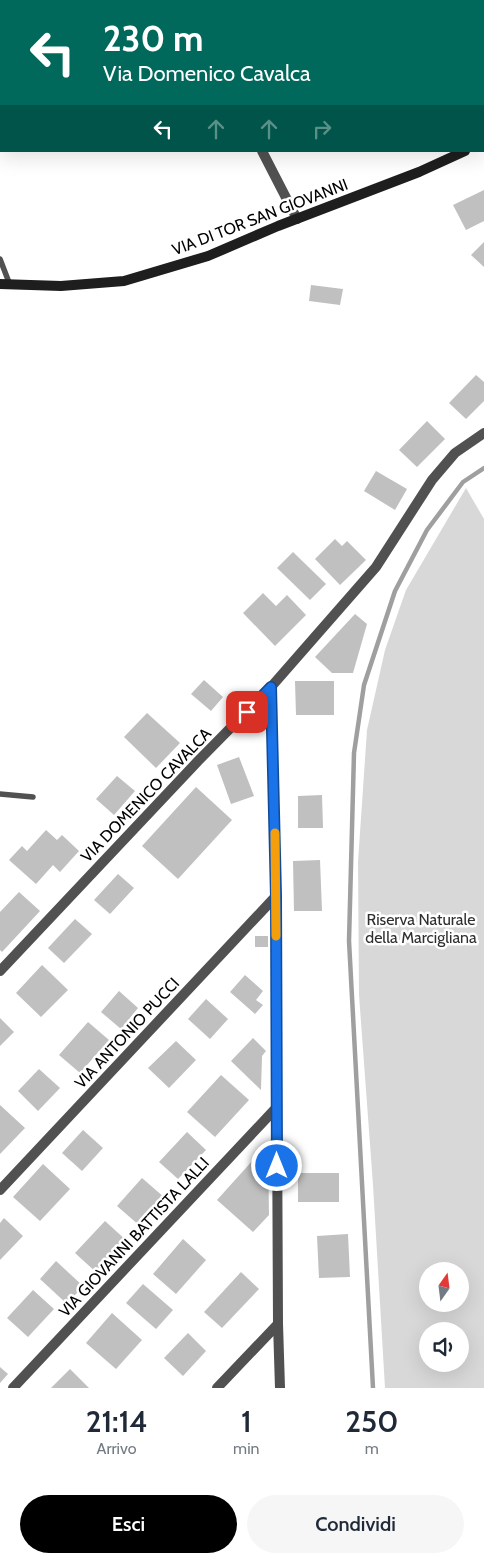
<!DOCTYPE html>
<html lang="it">
<head>
<meta charset="utf-8">
<style>
	:root { --surface:#fff; --page:#f6f6f7; --text:#1f2937; --muted:#747a83; --accent:#000 }
	body { margin:0; font-family:Cabin,sans-serif; background:var(--page); color:var(--text); height:100vh; display:flex; flex-direction:column; font-size:19px; white-space:nowrap }
	* { box-sizing:border-box; margin:0 }
	p { font-size:16px; color:var(--muted) }
	.icon { flex:none; width:28px; height:28px; fill:none; stroke:currentColor; stroke-width:2; stroke-linecap:round; stroke-linejoin:round }
	.map { position:relative; height:1388px; overflow:hidden }
	.side { display:flex; flex-direction:column; background:var(--surface); flex:1 }
	.side>* { flex:none }
	.guide { position:absolute; left:0px; top:0px; width:485px; height:152px; box-shadow:0 5px 20px #0002; background:#00695c; color:#fff; overflow:hidden }
	.needle { width:32px; rotate:14deg }
	.tools { position:absolute; left:419px; top:1262px; display:grid; gap:10px }
	.tools a { display:grid; place-items:center; width:50px; height:50px; border-radius:50%; background:var(--surface); box-shadow:0 5px 20px #0002; font-size:25px }
	.pin { position:absolute; display:grid; place-items:center; width:42px; height:42px; color:#fff; margin:-21px; border-radius:10px; box-shadow:0 2px 8px #0006 }
	.me { position:absolute; width:55px; margin:-28px; rotate:0deg; stroke-linejoin:round; filter:drop-shadow(0 0 4px #0008) }
	.turn { display:flex; align-items:center; gap:18px; height:105px; padding:0 20px; font-size:22px }
	.turn .icon { width:65px; height:65px; stroke-width:2.5 }
	.turn b { display:block; font-size:35px; line-height:42px }
	.lanes { display:flex; align-items:center; height:48px; padding:0 20px; background:#0003; justify-content:center; gap:25px; direction:ltr }
	.lanes .off { opacity:.35 }
	.eta { display:flex; justify-content:space-evenly; align-items:center; height:85px; text-align:center }
	.eta b { font-size:30px; font-weight:600; line-height:35px }
	.cta { display:flex; gap:10px; margin-top:auto; padding:10px 20px }
	.cta a { flex:1; height:58px; border-radius:30px; background:var(--accent); color:#fff; font-size:20px; font-weight:600; line-height:58px; text-align:center }
	.cta a+a { background:var(--page); color:var(--text) }
	.map>svg:first-child { display:block }
	.green { fill:#d8d8d8; fill-rule:evenodd }
	.lines { fill:none; stroke-linecap:round; stroke-linejoin:round }
	.stream { stroke:#9f9f9f; stroke-width:4.5 }
	.building { fill:#c0c0c0 }
	.lane { stroke:#515151; stroke-width:5.5 }
	.street { stroke:#515151; stroke-width:10 }
	.secondary { stroke:#1e1e1e; stroke-width:10 }
	.route-casing { stroke:#114b97; stroke-width:12 }
	.route { stroke:#1a73e8; stroke-width:9 }
	.slow { stroke:#f59e0b; stroke-width:9 }
	.labels { text-anchor:middle; dominant-baseline:central; stroke-width:5; stroke-linejoin:round; paint-order:stroke }
	.street-label { font-size:16px; fill:#000; stroke:#fff }
	.park-label { font-size:16px; fill:#2f2f2f; stroke:#fff }
</style>
</head>
<body>
<div class="map">
<svg width="484" height="1388" viewBox="0 0 484 1388">
	<rect width="100%" height="100%" fill="#fff"/>
	<!-- green -->
	<path class="green" d="M466 488 484 519V1388H385L373 1185 359 995 358 862 367 730 385 650 406 590ZM428 1271H460V1304H428ZM428 1331H460V1364H428Z"/>
	<g class="lines">
		<!-- stream -->
		<path class="stream" d="M373 1388 349 941 354 753 364 685 395 591 427 530 463 482 484 468"/>
	</g>
	<!-- building -->
	<g class="building">
		<path d="M484 190V221L466 230 453 205Z"/>
		<path d="M484 242V267L471 255Z"/>
		<path d="M311 285 343 289 340 305 309 301Z"/>
		<path d="M476 375 484 382V401L466 419 449 403Z"/>
		<path d="M427 421 445 439 417 467 399 450Z"/>
		<path d="M376 471 407 489 395 510 364 491Z"/>
		<path d="M335 539 342 546 347 541 366 560 340 585 315 559Z"/>
		<path d="M293 552 326 584 310 600 277 568Z"/>
		<path d="M263 593 276 606 287 595 306 615 275 646 243 613Z"/>
		<path d="M355 614 367 624 353 673H332L315 657Z"/>
		<path d="M204 680 223 697 211 711 191 694Z"/>
		<path d="M295 681H334V715H296Z"/>
		<path d="M147 713 180 743 156 768 124 737Z"/>
		<path d="M239 757 254 796 231 804 217 765Z"/>
		<path d="M117 776 135 791 114 815 96 799Z"/>
		<path d="M196 787 232 820 178 879 142 846Z"/>
		<path d="M322 795 323 828H298V796Z"/>
		<path d="M46 830 57 840 62 835 79 851 60 872 53 865 36 884 9 860 22 846 27 851Z"/>
		<path d="M320 860 322 911H294L293 861Z"/>
		<path d="M118 874 134 888 110 914 94 900Z"/>
		<path d="M19 892 40 911 2 952 0 950V912Z"/>
		<path d="M75 919 92 934 64 963 48 948Z"/>
		<rect x="255" y="936" width="13" height="11"/>
		<path d="M42 965 68 990 41 1017 16 993Z"/>
		<path d="M245 975 263 991 256 1000 263 1005 255 1014 230 992Z"/>
		<path d="M119 991 138 1008 121 1029 101 1012Z"/>
		<path d="M206 999 228 1019 210 1039 188 1019Z"/>
		<path d="M0 1018 14 1032 0 1046Z"/>
		<path d="M88 1022 109 1040 80 1073 59 1055Z"/>
		<path d="M253 1038 266 1051 262 1056 261 1090 231 1061Z"/>
		<path d="M176 1041 196 1060 169 1088 148 1068Z"/>
		<path d="M39 1069 60 1088 38 1111 18 1091Z"/>
		<path d="M221 1075 249 1100 215 1137 187 1112Z"/>
		<path d="M0 1105 25 1128 0 1154Z"/>
		<path d="M83 1130 103 1148 82 1171 62 1153Z"/>
		<path d="M187 1132 206 1150 178 1179 159 1162Z"/>
		<path d="M262 1150 268 1154 269 1215 253 1232 217 1200Z"/>
		<path d="M43 1164 70 1189 40 1221 13 1197Z"/>
		<rect x="298" y="1173" width="41" height="29"/>
		<path d="M142 1178 165 1198 140 1226 117 1206Z"/>
		<path d="M4 1218 23 1236 0 1260V1223Z"/>
		<path d="M105 1221 128 1242 98 1274 75 1253Z"/>
		<path d="M348 1234 350 1277 319 1278 317 1236Z"/>
		<path d="M183 1239 206 1260 176 1294 153 1274Z"/>
		<path d="M56 1261 83 1286 67 1304 40 1279Z"/>
		<path d="M241 1272 259 1289 222 1328 204 1312Z"/>
		<path d="M143 1284 173 1310 156 1329 126 1303Z"/>
		<path d="M33 1290 54 1309 28 1337 7 1318Z"/>
		<path d="M112 1313 142 1340 116 1369 86 1343Z"/>
		<path d="M188 1333 206 1351 183 1376 164 1358Z"/>
		<path d="M0 1367 8 1374 0 1383Z"/>
		<path d="M70 1369 89 1388H51Z"/>
	</g>
	<g class="lines">
		<!-- lane -->
		<g class="lane">
			<path d="M0 259 10 285"/>
			<path d="M0 794 33 797"/>
		</g>
		<!-- street -->
		<g class="street">
			<path d="M169 0 170 1"/>
			<path d="M262 151 297 219"/>
			<path d="M271 687 276 896 278 1324 280 1388"/>
			<path d="M0 971 198 761 271 687 376 567 432 480 455 453 484 433"/>
			<path d="M0 1190 276 896"/>
			<path d="M13 1388 277 1107"/>
			<path d="M217 1388 278 1324"/>
		</g>
		<!-- secondary -->
		<path class="secondary" d="M0 284 61 286 124 281 208 256 278 226 419 172 465 151"/>
	</g>
	<g class="lines">
		<defs>
			<path id="route" d="M247 712 271 687 276 896 277 1166"/>
		</defs>
		<!-- route casing -->
		<use href="#route" class="route-casing"/>
		<!-- route -->
		<use href="#route" class="route"/>
		<!-- slow -->
		<path class="slow" d="M275 833 276 936"/>
	</g>
	<g class="labels">
		<!-- street labels -->
		<g class="street-label">
			<text transform="translate(260 217) rotate(-21)">VIA DI TOR SAN GIOVANNI</text>
			<text transform="translate(146 795) rotate(-46)">VIA DOMENICO CAVALCA</text>
			<text transform="translate(127 1033) rotate(-47)">VIA ANTONIO PUCCI</text>
			<text transform="translate(134 1237) rotate(-47)">VIA GIOVANNI BATTISTA LALLI</text>
		</g>
		<!-- park labels -->
		<g class="park-label">
			<text x="421" y="919">Riserva Naturale<tspan x="421" dy="18">della Marcigliana</tspan></text>
		</g>
	</g>
</svg>
<div class="tools">
<a><svg class="needle" viewBox="-14 -14 28 28"><path d="M0-13l5 13h-10z" fill="#e53935"/><path d="M0 13l5-13h-10z" fill="#747a83"/></svg></a>
<a><svg class="icon" aria-label="sound" viewBox="0 0 24 24"><path d="M4 9h4l5-4v14l-5-4H4zM17 9q2 3 0 6"/></svg></a>
</div>
<div class="pin" style="left:247px;top:712px;background:#d93025"><svg class="icon" aria-label="arrive" viewBox="0 0 24 24"><path d="M6 21V4h12l-3 4 3 4H6"/></svg></div>
<svg class="me" style="left:277px;top:1166px" viewBox="-20 -20 40 40"><circle r="17" fill="#1a73e8" stroke="#fff" stroke-width="3"/><path d="M0-11L8 9 0 5-8 9z" fill="#fff"/></svg>
<div class="guide">
<div class="turn"><svg class="icon" aria-label="left" viewBox="0 0 24 24"><path d="M17 20v-9H6M10 6l-5 5 5 5"/></svg><div><b>230 m</b>Via Domenico Cavalca</div></div>
<div class="lanes"><svg class="icon" aria-label="left" viewBox="0 0 24 24"><path d="M17 20v-9H6M10 6l-5 5 5 5"/></svg><svg class="icon off" aria-label="ahead" viewBox="0 0 24 24"><path d="M12 20V5M6 11l6-6 6 6"/></svg><svg class="icon off" aria-label="ahead" viewBox="0 0 24 24"><path d="M12 20V5M6 11l6-6 6 6"/></svg><svg class="icon off" aria-label="right" viewBox="0 0 24 24"><path d="M7 20v-9h11M14 6l5 5-5 5"/></svg></div>
</div>
</div>
<section class="side">
<div class="eta">
<div><b>21:14</b><p>Arrivo</p></div>
<div><b>1</b><p>min</p></div>
<div><b>250</b><p>m</p></div>
</div>
<div class="cta"><a>Esci</a><a>Condividi</a></div>
</section>
</body>
</html>
